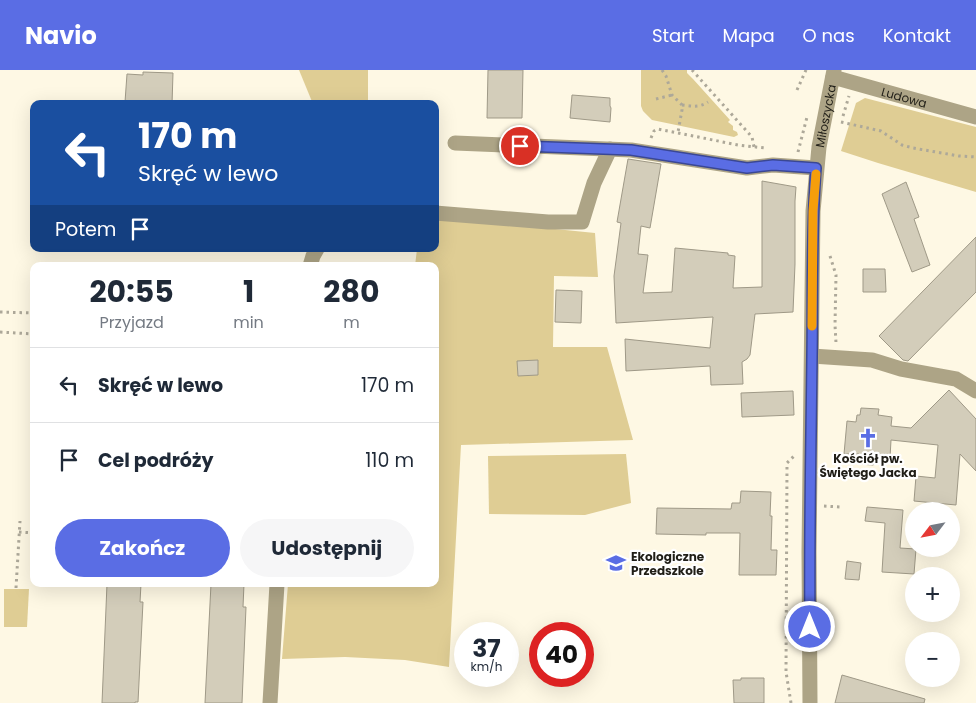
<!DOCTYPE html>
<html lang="pl">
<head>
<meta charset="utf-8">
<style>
	:root { --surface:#fff; --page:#f6f6f7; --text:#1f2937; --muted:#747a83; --line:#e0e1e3; --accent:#5a6de4 }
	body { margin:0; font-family:Poppins,sans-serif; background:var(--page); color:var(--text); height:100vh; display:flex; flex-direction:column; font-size:19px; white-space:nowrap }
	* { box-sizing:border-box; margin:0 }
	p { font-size:16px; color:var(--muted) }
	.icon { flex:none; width:28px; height:28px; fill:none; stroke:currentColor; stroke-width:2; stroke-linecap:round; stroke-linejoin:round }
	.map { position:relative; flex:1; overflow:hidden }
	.sheet { position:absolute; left:30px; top:192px; width:409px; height:325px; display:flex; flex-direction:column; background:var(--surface); border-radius:10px; box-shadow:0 5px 20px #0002 }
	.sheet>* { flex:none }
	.hud { position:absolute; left:30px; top:30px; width:409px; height:152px; border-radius:10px; box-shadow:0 5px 20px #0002; background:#1a4fa0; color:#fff; overflow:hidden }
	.needle { width:32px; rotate:238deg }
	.controls { position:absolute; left:905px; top:432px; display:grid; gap:10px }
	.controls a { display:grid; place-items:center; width:55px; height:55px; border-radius:50%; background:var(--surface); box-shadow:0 5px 20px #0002; font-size:25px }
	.speed { position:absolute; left:454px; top:552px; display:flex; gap:10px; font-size:25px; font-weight:700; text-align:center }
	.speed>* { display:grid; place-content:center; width:65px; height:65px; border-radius:50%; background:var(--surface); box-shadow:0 5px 20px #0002; line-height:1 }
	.speed small { font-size:12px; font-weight:400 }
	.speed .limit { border:8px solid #d22; background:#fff; color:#111 }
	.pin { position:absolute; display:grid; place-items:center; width:42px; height:42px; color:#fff; margin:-21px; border:2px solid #fff; border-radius:50%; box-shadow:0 1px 5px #0007 }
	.me { position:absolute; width:55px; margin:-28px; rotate:0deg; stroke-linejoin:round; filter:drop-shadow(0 0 4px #0008) }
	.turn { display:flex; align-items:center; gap:18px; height:105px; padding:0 25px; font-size:22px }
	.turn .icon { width:65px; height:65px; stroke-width:2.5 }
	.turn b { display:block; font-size:35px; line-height:42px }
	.then { display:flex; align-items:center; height:48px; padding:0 25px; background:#0003; gap:10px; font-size:19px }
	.eta { display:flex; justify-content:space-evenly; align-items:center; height:85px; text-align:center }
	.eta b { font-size:30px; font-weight:700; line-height:35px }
	.action { display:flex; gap:10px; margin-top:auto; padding:10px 25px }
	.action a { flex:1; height:58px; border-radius:30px; background:var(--accent); color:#fff; font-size:20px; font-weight:700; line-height:58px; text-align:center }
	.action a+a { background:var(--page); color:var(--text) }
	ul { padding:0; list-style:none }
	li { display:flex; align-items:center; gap:15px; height:75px; padding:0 25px; border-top:1px solid var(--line) }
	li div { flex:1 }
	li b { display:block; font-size:19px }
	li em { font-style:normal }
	header { display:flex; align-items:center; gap:30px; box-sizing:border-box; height:70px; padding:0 25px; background:var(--accent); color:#fff }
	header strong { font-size:24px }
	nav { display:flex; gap:28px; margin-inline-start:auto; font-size:18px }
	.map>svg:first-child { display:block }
	.green { fill:#dfcd94 }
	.building { fill:#d3cdba; stroke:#9f9987 }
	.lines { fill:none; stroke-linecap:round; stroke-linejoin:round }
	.path { stroke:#ada899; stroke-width:3; stroke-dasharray:2.5 4; stroke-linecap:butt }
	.minor { stroke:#ada486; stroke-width:15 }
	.route-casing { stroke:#3a4794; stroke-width:12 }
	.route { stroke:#5a6de4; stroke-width:9 }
	.slow { stroke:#f59e0b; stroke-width:9 }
	.labels { text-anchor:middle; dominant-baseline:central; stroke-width:4.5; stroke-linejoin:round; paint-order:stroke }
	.street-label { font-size:12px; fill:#201e17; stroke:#fff }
	.poi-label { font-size:12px; font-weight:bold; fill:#201e17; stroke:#fff }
</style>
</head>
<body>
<header>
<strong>Navio</strong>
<nav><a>Start</a><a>Mapa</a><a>O nas</a><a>Kontakt</a></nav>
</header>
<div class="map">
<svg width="976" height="633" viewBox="0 0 976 633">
	<rect width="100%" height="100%" fill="#fef8e4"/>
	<!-- green -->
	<g class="green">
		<path d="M299 0H368V34H313Z"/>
		<path d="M641 0H687V3L693 9 730 50 728 52 733 56V60L737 62 738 65 734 67 652 50 643 41 641 36Z"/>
		<path d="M865 28 976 57V122L878 93 841 81 856 33Z"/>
		<path d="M435 147 595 163 598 207 554 206 553 277H607L633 370 461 375 449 597 405 590 345 587 282 589 288 514H435V196H415L417 179H435Z"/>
		<path d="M626 384 631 433 585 445 489 444 488 386Z"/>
		<path d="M4 519H29L27 557H4Z"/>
	</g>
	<!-- building -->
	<g class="building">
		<path d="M488 0H523L522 48H487Z"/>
		<path d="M143 2 173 3 172 34H141L125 32 127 4 143 5Z"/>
		<path d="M572 25 610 28V36L611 38 610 52 570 48Z"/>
		<path d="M628 89 661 94 650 158 641 156 638 184 648 185 643 223 672 222 675 178 728 183V185L735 186 733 218 762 217V111L796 117 795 131V194L793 242 755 244 750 285 747 289 742 292 743 314 711 315 710 296 626 301 625 269 710 278 713 247 616 253 614 206 621 153 617 152Z"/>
		<path d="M906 112 919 147 914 149 930 195 912 202 882 124Z"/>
		<path d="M976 167V222L908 291 903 290 879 266Z"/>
		<path d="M863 199H885L886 222H863Z"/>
		<path d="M556 220 582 221 581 253 555 252Z"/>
		<path d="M538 290V305L518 306 517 291Z"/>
		<path d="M949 320 976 349V401L960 384 956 435 914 431 916 406 935 408 938 375 891 370 890 388H884L873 395 859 394V384H844L847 351 856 352 857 345H860L861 338 879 339 878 345 892 347 891 356 911 358Z"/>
		<path d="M793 321 794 345 742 347 741 323Z"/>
		<path d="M741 421 771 422 770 446H772L771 480H777L776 505H739L740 463H706V465L656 464 657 438 731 439 732 433H740Z"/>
		<path d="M867 437 903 440 900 478 916 479 914 504 882 502 885 453 865 451Z"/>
		<path d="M847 491 861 493 859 510 845 509Z"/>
		<path d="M107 514H141L140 532H143L138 632H135V633H102Z"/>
		<path d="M211 514H244L243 537H246L242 633H205Z"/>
		<path d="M842 605 925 629 924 633H835Z"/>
		<path d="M741 608H764V633H734L733 610H741Z"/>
	</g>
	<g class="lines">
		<!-- path -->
		<g class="path">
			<path d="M662 0 666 6 672 25 682 35V40L678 62"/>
			<path d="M692 0 752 67 754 77"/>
			<path d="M797 20 806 0"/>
			<path d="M656 29 672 25"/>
			<path d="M682 35C691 36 699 38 708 32"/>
			<path d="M843 46 849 26"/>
			<path d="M841 52 881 61 902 75 913 78 959 86 976 87"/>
			<path d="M651 68 654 61 658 59 738 75 765 78"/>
			<path d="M798 82 807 47"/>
			<path d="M830 186 836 205 835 255 836 273"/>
			<path d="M0 242 34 243"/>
			<path d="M0 262 34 264"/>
			<path d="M824 436 840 437"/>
			<path d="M19 462 34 463"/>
			<path d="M16 518 20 451"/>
			<path d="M791 633 786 602 787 393 795 385"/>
		</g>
		<!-- minor -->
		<g class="minor">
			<path id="s1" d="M833 7 976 47"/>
			<path d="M455 73 631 80 747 98 773 95 816 98"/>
			<path d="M435 143 548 152H582L594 113 610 79"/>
			<path d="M310 196 313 186 317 179"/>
			<path d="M812 286 872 290 901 299 956 309 976 321"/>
			<path d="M270 633 277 514"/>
			<path id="s2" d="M810 633 809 482 813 141 819 77 834 0"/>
		</g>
	</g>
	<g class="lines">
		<defs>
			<path id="route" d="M520 76 631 80 747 98 773 95 816 98C811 162 813 223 812 287 811 377 809 467 810 557"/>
		</defs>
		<!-- route casing -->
		<use href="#route" class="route-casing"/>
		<!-- route -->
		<use href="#route" class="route"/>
		<!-- slow -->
		<path class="slow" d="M812 256 813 141 816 104"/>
	</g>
	<!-- icons -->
	<defs>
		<symbol id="church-bare" viewBox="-9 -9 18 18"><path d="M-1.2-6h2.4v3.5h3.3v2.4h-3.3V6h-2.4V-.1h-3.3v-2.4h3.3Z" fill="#5a6de4" stroke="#fff" stroke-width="2.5" paint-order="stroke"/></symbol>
		<symbol id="school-bare" viewBox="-9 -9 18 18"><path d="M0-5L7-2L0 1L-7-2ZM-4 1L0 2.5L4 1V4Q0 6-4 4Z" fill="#5a6de4" stroke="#fff" stroke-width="2.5" paint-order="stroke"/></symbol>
	</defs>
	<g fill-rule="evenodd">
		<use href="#church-bare" x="854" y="354" width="28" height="28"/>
		<use href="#school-bare" x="602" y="479" width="28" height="28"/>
	</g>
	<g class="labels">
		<!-- street labels -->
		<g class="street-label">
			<text stroke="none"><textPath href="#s1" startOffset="74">Ludowa</textPath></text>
			<text stroke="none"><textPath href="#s2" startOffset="588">Miłoszycka</textPath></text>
		</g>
		<!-- poi labels -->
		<g class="poi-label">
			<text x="868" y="388">Kościół pw.<tspan x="868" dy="14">Świętego Jacka</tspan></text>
			<text x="631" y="486" text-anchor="start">Ekologiczne<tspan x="631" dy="14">Przedszkole</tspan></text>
		</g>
	</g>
</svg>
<div class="controls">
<a><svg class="needle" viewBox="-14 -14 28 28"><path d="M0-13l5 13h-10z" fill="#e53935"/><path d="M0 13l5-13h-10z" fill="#747a83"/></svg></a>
<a>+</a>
<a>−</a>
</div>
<div class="speed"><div>37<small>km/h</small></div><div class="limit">40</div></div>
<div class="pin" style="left:520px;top:76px;background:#d93025"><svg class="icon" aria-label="arrive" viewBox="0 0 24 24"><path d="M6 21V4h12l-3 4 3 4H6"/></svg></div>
<svg class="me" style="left:810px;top:557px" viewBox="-20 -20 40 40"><circle r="17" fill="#5a6de4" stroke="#fff" stroke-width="3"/><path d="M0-11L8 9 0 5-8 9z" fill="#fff"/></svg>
<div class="hud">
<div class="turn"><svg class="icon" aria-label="left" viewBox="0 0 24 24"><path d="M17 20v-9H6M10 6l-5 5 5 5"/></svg><div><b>170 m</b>Skręć w lewo</div></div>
<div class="then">Potem<svg class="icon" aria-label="arrive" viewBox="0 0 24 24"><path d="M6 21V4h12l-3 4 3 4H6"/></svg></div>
</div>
<section class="sheet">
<div class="eta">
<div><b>20:55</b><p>Przyjazd</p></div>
<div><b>1</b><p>min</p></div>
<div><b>280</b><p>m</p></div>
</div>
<ul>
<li><svg class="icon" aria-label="left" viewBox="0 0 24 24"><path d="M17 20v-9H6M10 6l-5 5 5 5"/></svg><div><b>Skręć w lewo</b></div><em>170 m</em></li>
<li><svg class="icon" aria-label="arrive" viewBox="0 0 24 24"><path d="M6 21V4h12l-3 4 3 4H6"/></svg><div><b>Cel podróży</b></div><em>110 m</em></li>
</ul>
<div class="action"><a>Zakończ</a><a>Udostępnij</a></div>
</section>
</div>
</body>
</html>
